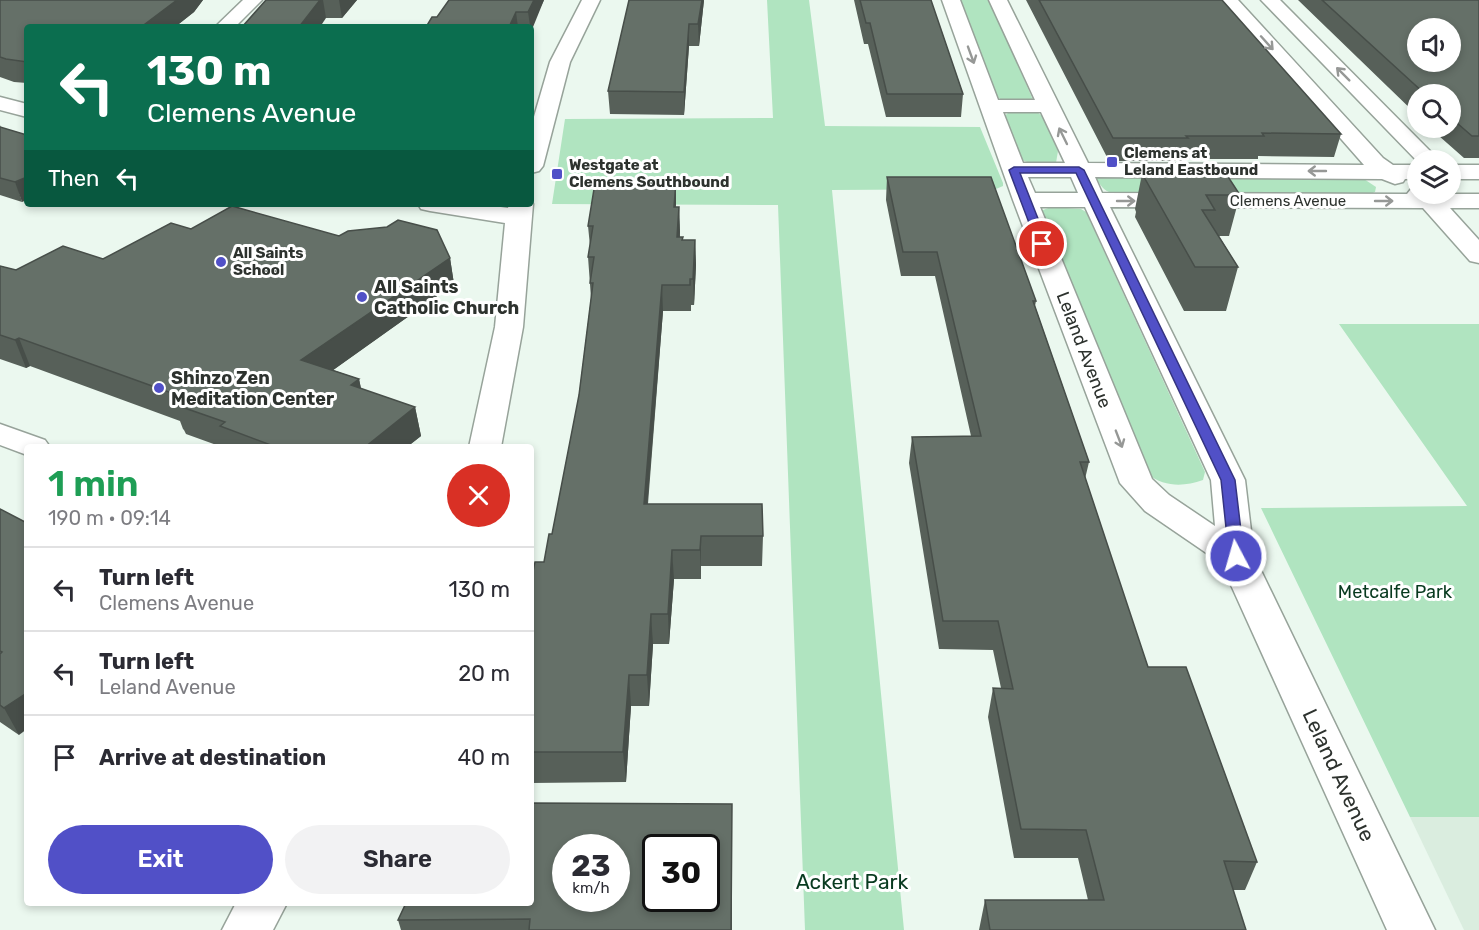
<!DOCTYPE html>
<html lang="en">
<head>
<meta charset="utf-8">
<style>
	:root { --surface:#fff; --page:#f2f2f3; --text:#2b2b33; --muted:#7c7c81; --line:#e1e1e2; --accent:#5150c7 }
	body { margin:0; font-family:Rubik,sans-serif; background:var(--page); color:var(--text); height:100vh; display:flex; flex-direction:column; font-size:22px; white-space:nowrap }
	* { box-sizing:border-box; margin:0 }
	p { font-size:20px; color:var(--muted) }
	.icon { flex:none; width:33px; height:33px; fill:none; stroke:currentColor; stroke-width:2; stroke-linecap:round; stroke-linejoin:round }
	.map { position:relative; flex:1; overflow:hidden }
	.drawer { position:absolute; left:24px; top:444px; width:510px; height:462px; display:flex; flex-direction:column; background:var(--surface); border-radius:6px; box-shadow:0 3px 9px #0003 }
	.drawer>* { flex:none }
	.hud { position:absolute; left:24px; top:24px; width:510px; height:183px; border-radius:6px; box-shadow:0 3px 9px #0003; background:#0b6e4f; color:#fff; overflow:hidden }
	.controls { position:absolute; left:1407px; top:18px; display:grid; gap:12px }
	.controls a { display:grid; place-items:center; width:54px; height:54px; border-radius:50%; background:var(--surface); box-shadow:0 3px 9px #0003; font-size:30px }
	.speed { position:absolute; left:552px; top:834px; display:flex; gap:12px; font-size:30px; font-weight:700; text-align:center }
	.speed>* { display:grid; place-content:center; width:78px; height:78px; border-radius:50%; background:var(--surface); box-shadow:0 3px 9px #0003; line-height:1 }
	.speed small { font-size:15px; font-weight:400 }
	.speed .limit { border:3px solid #111; border-radius:9px; background:#fff; color:#111 }
	.pin { position:absolute; display:grid; place-items:center; width:51px; height:51px; color:#fff; margin:-26px; border:3px solid #fff; border-radius:50%; box-shadow:0 2px 6px #0007 }
	.me { position:absolute; width:66px; margin:-33px; rotate:354deg; stroke-linejoin:round; filter:drop-shadow(0 0 4px #0008) }
	.turn { display:flex; align-items:center; gap:21px; height:126px; padding:0 24px; font-size:27px }
	.turn .icon { width:78px; height:78px; stroke-width:2.5 }
	.turn b { display:block; font-size:42px; line-height:51px }
	.then { display:flex; align-items:center; height:57px; padding:0 24px; background:#0003; gap:12px; font-size:22px }
	.round { display:grid; place-items:center; flex:none; width:63px; height:63px; border-radius:32px; background:var(--page) }
	.summary { display:flex; align-items:center; justify-content:space-between; height:102px; padding:0 24px }
	h1 { font-size:36px; font-weight:600; line-height:45px; color:#1e9e55 }
	.primary-button { display:flex; gap:12px; margin-top:auto; padding:12px 24px }
	.primary-button a { flex:1; height:69px; border-radius:36px; background:var(--accent); color:#fff; font-size:24px; font-weight:600; line-height:69px; text-align:center }
	.primary-button a+a { background:var(--page); color:var(--text) }
	ul { padding:0; list-style:none }
	li { display:flex; align-items:center; gap:18px; height:84px; padding:0 24px; border-top:2px solid var(--line) }
	li div { flex:1 }
	li b { display:block; font-size:22px }
	li em { font-style:normal }
	.map>svg:first-child { display:block }
	.built { fill:#daeddf }
	.green { fill:#b0e4c0 }
	.lines { fill:none; stroke-linecap:round; stroke-linejoin:round }
	.street-casing { stroke:#97a39a; stroke-width:3 }
	.street { fill:#fff; fill-rule:evenodd }
	.wall { fill:#576059 }
	.shaded-wall { fill:#474e49 }
	.building { fill:#657068; stroke:#474e49; stroke-width:1.5; fill-rule:evenodd }
	.oneway { stroke:#969896 }
	.route { fill:#5150c7; stroke:#353481; stroke-width:1.5 }
	.poi-dot { fill:#5150c7; stroke:#fff; stroke-width:2 }
	.labels { text-anchor:middle; dominant-baseline:central; stroke-width:6; stroke-linejoin:round; paint-order:stroke }
	.far-poi-label { font-size:15px; font-weight:bold; fill:#2d322e; stroke:#fff; text-anchor:start }
	.far-street-label { font-size:15px; fill:#2d322e; stroke:#fff }
	.poi-label { font-size:18px; font-weight:bold; fill:#2d322e; stroke:#fff; text-anchor:start }
	.street-label { font-size:18px; fill:#2d322e; stroke:#fff }
	.park-label { font-size:18px; fill:#083a1f; stroke:#fff }
	.near-street-label { font-size:21px; fill:#2d322e; stroke:#fff }
	.near-park-label { font-size:21px; fill:#083a1f; stroke:#fff }
</style>
</head>
<body>
<div class="map">
<svg width="1479" height="930" viewBox="0 0 1479 930">
	<rect width="100%" height="100%" fill="#ebf8ef"/>
	<!-- built -->
	<path class="built" d="M1410 817H1479V930H1464Z"/>
	<!-- green -->
	<g class="green">
		<path d="M767 0H809L825 126 980 127 1003 183V186L996 189 832 190 904 930H805L778 205 552 204 565 119 773 118Z"/>
		<path d="M957 0H990L1033 100 1006 102 995 96Z"/>
		<path d="M1012 110 1037 112 1042 116 1058 151 1056 163H1030L1019 159 1003 117Z"/>
		<path d="M1099 176 1361 177 1376 187 1375 192 1368 195 1116 194C1105 192 1102 188 1096 178Z"/>
		<path d="M1051 207 1081 209 1086 212 1205 472 1203 480C1183 487 1165 487 1147 474L1041 213 1043 210Z"/>
		<path d="M1339 324H1479V817H1410L1261 508 1467 506Z"/>
	</g>
	<g class="lines">
		<defs>
			<g id="street">
				<path d="M243 0H262L235 27H215Z"/>
				<path d="M582 0H600L570 62 543 166 539 171 531 173V127L550 62Z"/>
				<path d="M942 0H960L998 100H1035L989 0H1007L1088 163 1364 165 1219 0H1238L1383 158 1393 165H1418V179H1405L1403 182 1395 184 1382 179 1095 177 1102 193 1407 194 1411 189 1418 187V194H1479V208H1450L1479 240V263L1470 261 1423 208 1110 207 1245 480 1254 556 1435 930H1387L1221 563 1145 511 1120 483 1013 200ZM1003 112H1041L1065 163H1023ZM1028 177H1071L1078 193H1035ZM1040 207H1085L1211 480 1215 526 1169 495 1152 479Z"/>
				<path d="M1261 0H1280L1439 160H1418V162Z"/>
				<path d="M0 97 27 104V117L0 110Z"/>
				<rect x="1450" y="165" width="29" height="14"/>
				<path d="M531 201 533 204 523 327 501 447H469L495 327 505 223 430 211 421 209 418 204H479L508 208 509 204H531Z"/>
				<path d="M0 424 45 440 50 447H27V455L0 445Z"/>
				<path d="M236 903H287L273 930H222Z"/>
			</g>
		</defs>
		<!-- street casing -->
		<use href="#street" class="street-casing"/>
		<!-- street -->
		<use href="#street" class="street"/>
	</g>
	<!-- wall -->
	<g class="wall">
		<path d="M0 0H203L194 12 175 27H27V83L14 82 0 77Z"/>
		<path d="M266 0H357L342 18H326Z"/>
		<path d="M544 0 531 27H426L437 17Z"/>
		<path d="M704 0 699 46H689L684 115 610 114 608 91Z"/>
		<path d="M854 0H931L963 94 961 117H886L868 44H864Z"/>
		<path d="M1026 0H1222L1341 134 1334 157 1258 156V159H1183L1182 161H1109Z"/>
		<path d="M1298 0H1479V158H1464L1430 128H1450V94H1418V116Z"/>
		<path d="M0 125 22 202 0 195Z"/>
		<path d="M1143 169 1240 195 1229 236H1219L1238 267 1226 311H1184L1135 217 1136 212 1135 209Z"/>
		<path d="M887 177 1036 301 1035 306 1089 462 1085 479 1148 667 1257 862 1245 890H1233L1246 930H979L985 900H1088L1078 858H1014L988 717 993 688H1001L993 650 939 649 909 463 912 437 971 436 935 276H901L886 200Z"/>
		<path d="M676 207H679L680 237 683 240H695L696 265 694 305H691V311H663L648 504 763 536 762 566H701V579H674L669 644H653L649 706H631L626 782 531 783V580L544 562 552 534 579 395 591 298 588 257 590 246 588 226Z"/>
		<path d="M191 229 339 236 450 258 454 284 333 370 359 379 361 389 415 407 421 436 407 447H222L186 434 184 430 183 429 180 421 30 366 26 368 0 359V266L16 270 103 259Z"/>
		<path d="M0 509 19 735 0 722Z"/>
		<path d="M732 844V930H401L398 920Z"/>
	</g>
	<!-- shaded-wall -->
	<g class="shaded-wall">
		<path d="M177 0H203L194 12 175 27H141Z"/>
		<path d="M320 0H323L326 18 320 27H299Z"/>
		<path d="M339 0H357L342 18Z"/>
		<path d="M534 0H544L531 32 528 12Z"/>
		<path d="M702 0H704L699 46 698 24Z"/>
		<path d="M516 12 518 27H509Z"/>
		<path d="M689 24V46L684 115V92Z"/>
		<path d="M27 177V200L22 202 15 182Z"/>
		<path d="M676 181V205L675 232 674 207Z"/>
		<path d="M679 207 680 232 678 263 677 237Z"/>
		<path d="M695 240 696 265 694 305 693 279Z"/>
		<path d="M450 258 454 284 308 388 301 360Z"/>
		<path d="M662 285 663 311 645 533 644 504Z"/>
		<path d="M19 338 30 366 26 368 15 340Z"/>
		<path d="M359 379 365 407 351 385Z"/>
		<path d="M415 407 421 436 407 447H365Z"/>
		<path d="M701 536V579L700 550Z"/>
		<path d="M672 550 674 579 669 644 668 614Z"/>
		<path d="M651 614 653 644 649 706 647 675Z"/>
		<path d="M629 675 631 706 626 782 623 752Z"/>
		<path d="M27 693V729L19 735 4 708Z"/>
	</g>
	<!-- building -->
	<g class="building">
		<path d="M0 0H177L141 27H27V62L6 59 0 57Z"/>
		<path d="M266 0H320L299 27H242Z"/>
		<path d="M449 0H534L528 12H516L509 27H426L432 17H437Z"/>
		<path d="M629 0H702L698 24H689L684 92 608 91Z"/>
		<path d="M860 0H931L963 94H887L870 23H866Z"/>
		<path d="M1039 0H1222L1341 134 1262 133 1264 136H1186L1188 138H1113Z"/>
		<path d="M1322 0H1479V136H1472L1450 117V94H1425ZM1418 28H1450V62H1418Z"/>
		<path d="M0 127 27 135V177L15 182 0 178Z"/>
		<path d="M1143 169H1223L1240 195H1206L1215 210H1202L1238 267H1195L1144 177H1148Z"/>
		<path d="M887 177H991L1036 301H1033L1089 462H1080L1148 667H1186L1257 862 1224 861 1246 930H990L985 900H1104L1086 830 1021 829 993 688 1013 689 998 621H943L912 437 981 436 937 252H903Z"/>
		<path d="M676 181 674 207H679L677 237H683L682 240H695L693 279H690V285H662L644 504H762L763 536H701L700 550H672L668 614H651L647 675H629L623 752H531V580L535 562H544L549 534H552L579 395 593 283H590L594 257H588L593 226H588L595 183 604 182Z"/>
		<path d="M232 206 339 236 348 231 387 227 398 220 437 230 450 258 301 360 359 379 351 385 415 407 365 447H276L220 426 225 422 176 405 180 403 173 401 180 396 19 338 15 340 0 335V266L16 270 63 246 103 259 171 223 191 229Z"/>
		<path d="M0 509 27 523V693L4 708 0 705V654L2 652 0 651Z"/>
		<path d="M531 803 732 804 731 930H529L530 919 398 920 406 903H531ZM566 848H616V898H566ZM656 848H706V898H656Z"/>
	</g>
	<!-- one-way arrows -->
	<defs><path id="oneway-shaft" d="M-6 0H5M1.5-3L5.5 0L1.5 3" fill="none" stroke-width="1.6" stroke-linecap="round" stroke-linejoin="round" transform="scale(1.5)"/></defs>
	<g class="oneway">
		<use href="#oneway-shaft" transform="translate(1267 43) rotate(48)"/>
		<use href="#oneway-shaft" transform="translate(971 55) rotate(70)"/>
		<use href="#oneway-shaft" transform="translate(1343 74) rotate(-135)"/>
		<use href="#oneway-shaft" transform="translate(1063 136) rotate(-116)"/>
		<use href="#oneway-shaft" transform="translate(1317 171) rotate(-180)"/>
		<use href="#oneway-shaft" transform="translate(1126 201)"/>
		<use href="#oneway-shaft" transform="translate(1384 201)"/>
		<use href="#oneway-shaft" transform="translate(1119 439) rotate(69)"/>
	</g>
	<!-- route -->
	<path class="route" d="M1014 167H1079L1084 170 1235 480 1244 556 1241 559 1236 561 1229 556 1221 480 1076 173H1020L1048 244 1042 247 1037 244 1009 170Z"/>
	<!-- markers -->
	<g class="poi-dot">
		<rect x="1106" y="156" width="12" height="12" rx="3"/>
		<rect x="551" y="168" width="12" height="12" rx="3"/>
		<circle cx="221" cy="262" r="6"/>
		<circle cx="362" cy="297" r="6"/>
		<circle cx="159" cy="388" r="6"/>
	</g>
	<g class="labels">
		<!-- far-poi labels -->
		<g class="far-poi-label">
			<text x="1124" y="153">Clemens at<tspan x="1124" dy="17">Leland Eastbound</tspan></text>
			<text x="569" y="165">Westgate at<tspan x="569" dy="17">Clemens Southbound</tspan></text>
			<text x="233" y="253">All Saints<tspan x="233" dy="17">School</tspan></text>
		</g>
		<!-- far-street labels -->
		<g class="far-street-label">
			<text x="1288" y="201">Clemens Avenue</text>
		</g>
		<!-- poi labels -->
		<g class="poi-label">
			<text x="374" y="287">All Saints<tspan x="374" dy="21">Catholic Church</tspan></text>
			<text x="171" y="378">Shinzo Zen<tspan x="171" dy="21">Meditation Center</tspan></text>
		</g>
		<!-- street labels -->
		<g class="street-label">
			<text transform="translate(1084 350) rotate(69)">Leland Avenue</text>
		</g>
		<!-- park labels -->
		<g class="park-label">
			<text x="1395" y="592">Metcalfe Park</text>
		</g>
		<!-- near-street labels -->
		<g class="near-street-label">
			<text transform="translate(1339 775) rotate(65)">Leland Avenue</text>
		</g>
		<!-- near-park labels -->
		<g class="near-park-label">
			<text x="852" y="881">Ackert Park</text>
		</g>
	</g>
</svg>
<div class="controls">
<a><svg class="icon" aria-label="sound" viewBox="0 0 24 24"><path d="M4 9h4l5-4v14l-5-4H4zM17 9q2 3 0 6"/></svg></a>
<a><svg class="icon" aria-label="search" viewBox="0 0 24 24"><circle cx="10" cy="10" r="6"/><path d="M15 15l6 6"/></svg></a>
<a><svg class="icon" aria-label="layers" viewBox="0 0 24 24"><path d="M12 4l9 5-9 5-9-5zM3 14l9 5 9-5"/></svg></a>
</div>
<div class="speed"><div>23<small>km/h</small></div><div class="limit">30</div></div>
<div class="pin" style="left:1042px;top:244px;background:#d93025"><svg class="icon" aria-label="arrive" viewBox="0 0 24 24"><path d="M6 21V4h12l-3 4 3 4H6"/></svg></div>
<svg class="me" style="left:1236px;top:556px" viewBox="-20 -20 40 40"><circle r="17" fill="#5150c7" stroke="#fff" stroke-width="3"/><path d="M0-11L8 9 0 5-8 9z" fill="#fff"/></svg>
<div class="hud">
<div class="turn"><svg class="icon" aria-label="left" viewBox="0 0 24 24"><path d="M17 20v-9H6M10 6l-5 5 5 5"/></svg><div><b>130 m</b>Clemens Avenue</div></div>
<div class="then">Then<svg class="icon" aria-label="left" viewBox="0 0 24 24"><path d="M17 20v-9H6M10 6l-5 5 5 5"/></svg></div>
</div>
<section class="drawer">
<div class="summary"><div><h1>1 min</h1><p>190 m · 09:14</p></div><a class="round" style="background:#d93025;color:#fff"><svg class="icon" aria-label="close" viewBox="0 0 24 24"><path d="M6 6l12 12M18 6L6 18"/></svg></a></div>
<ul>
<li><svg class="icon" aria-label="left" viewBox="0 0 24 24"><path d="M17 20v-9H6M10 6l-5 5 5 5"/></svg><div><b>Turn left</b><p>Clemens Avenue</p></div><em>130 m</em></li>
<li><svg class="icon" aria-label="left" viewBox="0 0 24 24"><path d="M17 20v-9H6M10 6l-5 5 5 5"/></svg><div><b>Turn left</b><p>Leland Avenue</p></div><em>20 m</em></li>
<li><svg class="icon" aria-label="arrive" viewBox="0 0 24 24"><path d="M6 21V4h12l-3 4 3 4H6"/></svg><div><b>Arrive at destination</b></div><em>40 m</em></li>
</ul>
<div class="primary-button"><a>Exit</a><a>Share</a></div>
</section>
</div>
</body>
</html>
